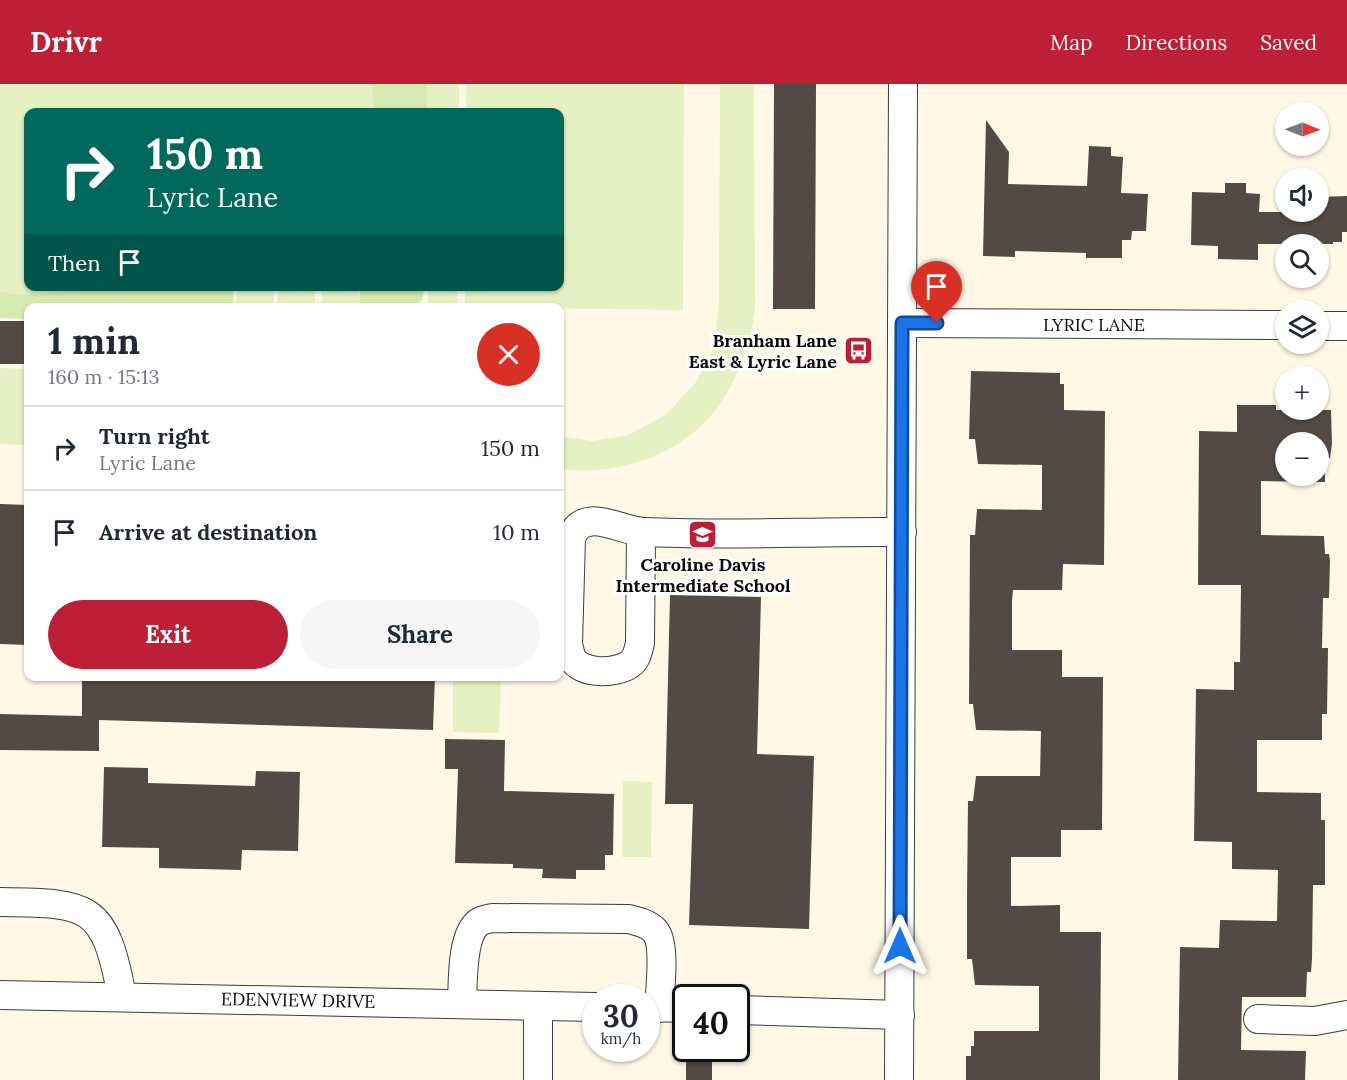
<!DOCTYPE html>
<html lang="en">
<head>
<meta charset="utf-8">
<style>
	:root { --surface:#fff; --page:#f6f6f7; --text:#1f2937; --muted:#747a83; --line:#e0e1e3; --accent:#bd1f37 }
	body { margin:0; font-family:Lora,serif; background:var(--page); color:var(--text); height:100vh; display:flex; flex-direction:column; font-size:22px; white-space:nowrap }
	* { box-sizing:border-box; margin:0 }
	p { font-size:20px; color:var(--muted) }
	.icon { flex:none; width:33px; height:33px; fill:none; stroke:currentColor; stroke-width:2; stroke-linecap:round; stroke-linejoin:round }
	.map { position:relative; flex:1; overflow:hidden }
	.side { position:absolute; left:24px; top:219px; width:540px; height:378px; display:flex; flex-direction:column; background:var(--surface); border-radius:12px; box-shadow:0 2px 4px #0004 }
	.side>* { flex:none }
	.banner { position:absolute; left:24px; top:24px; width:540px; height:183px; border-radius:12px; box-shadow:0 2px 4px #0004; background:#00695c; color:#fff; overflow:hidden }
	.needle { width:39px; rotate:91deg }
	.controls { position:absolute; left:1275px; top:18px; display:grid; gap:12px }
	.controls a { display:grid; place-items:center; width:54px; height:54px; border-radius:50%; background:var(--surface); box-shadow:0 2px 4px #0004; font-size:30px }
	.speed { position:absolute; left:582px; top:900px; display:flex; gap:12px; font-size:30px; font-weight:700; text-align:center }
	.speed>* { display:grid; place-content:center; width:78px; height:78px; border-radius:50%; background:var(--surface); box-shadow:0 2px 4px #0004; line-height:1 }
	.speed small { font-size:15px; font-weight:400 }
	.speed .limit { border:3px solid #111; border-radius:9px; background:#fff; color:#111 }
	.pin { position:absolute; display:grid; place-items:center; width:51px; height:51px; color:#fff; margin:-62px -26px; border-radius:50% 50% 50% 0; rotate:-45deg; box-shadow:0 0 6px #0007 }
	.pin .icon { rotate:45deg }
	.me { position:absolute; width:66px; margin:-33px; rotate:0deg; stroke-linejoin:round; filter:drop-shadow(0 0 4px #0008) }
	.turn { display:flex; align-items:center; gap:21px; height:126px; padding:0 24px; font-size:27px }
	.turn .icon { width:78px; height:78px; stroke-width:2.5 }
	.turn b { display:block; font-size:42px; line-height:51px }
	.then { display:flex; align-items:center; height:57px; padding:0 24px; background:#0003; gap:12px; font-size:22px }
	.round { display:grid; place-items:center; flex:none; width:63px; height:63px; border-radius:32px; background:var(--page) }
	.head { display:flex; align-items:center; justify-content:space-between; height:102px; padding:0 24px }
	h1 { font-size:36px; font-weight:700; line-height:45px }
	.primary-button { display:flex; gap:12px; margin-top:auto; padding:12px 24px }
	.primary-button a { flex:1; height:69px; border-radius:36px; background:var(--accent); color:#fff; font-size:24px; font-weight:700; line-height:69px; text-align:center }
	.primary-button a+a { background:var(--page); color:var(--text) }
	ul { padding:0; list-style:none }
	li { display:flex; align-items:center; gap:18px; height:84px; padding:0 24px; border-top:2px solid var(--line) }
	li div { flex:1 }
	li b { display:block; font-size:22px }
	li em { font-style:normal }
	header { display:flex; align-items:center; gap:36px; box-sizing:border-box; height:84px; padding:0 30px; background:var(--accent); color:#fff }
	header strong { font-size:28px }
	nav { display:flex; gap:33px; margin-inline-start:auto; font-size:21px }
	.map>svg:first-child { display:block }
	.green { fill:#d4eab1 }
	.pitch { fill:#e5f0c3 }
	.building { fill:#534a46; fill-rule:evenodd }
	.lines { fill:none; stroke-linecap:round; stroke-linejoin:round }
	.minor-casing { stroke:#3d3d3d; stroke-width:30 }
	.minor { stroke:#fff; stroke-width:28 }
	.route-casing { stroke:#114b97; stroke-width:15 }
	.route { stroke:#1a73e8; stroke-width:10 }
	.labels { text-anchor:middle; dominant-baseline:central; stroke-width:6; stroke-linejoin:round; paint-order:stroke }
	.street-label { font-size:18px; fill:#0a0a0a; stroke:#fff }
	.poi-label { font-size:18px; font-weight:bold; fill:#0a0a0a; stroke:#fff; text-anchor:end }
</style>
</head>
<body>
<header>
<strong>Drivr</strong>
<nav><a>Map</a><a>Directions</a><a>Saved</a></nav>
</header>
<div class="map">
<svg width="1347" height="996" viewBox="0 0 1347 996">
	<rect width="100%" height="100%" fill="#fff8e7"/>
	<!-- green -->
	<g class="green">
		<path d="M0 0H427V28H28V202L234 203 233 223 28 224V235L0 234Z"/>
		<path d="M360 203V202L425 203 422 216 413 224 359 223Z"/>
	</g>
	<!-- pitch -->
	<g class="pitch">
		<path d="M0 0H372L374 28H28V202L139 203 15 211 0 208Z"/>
		<rect x="427" y="0" width="32" height="28"/>
		<path d="M466 0H684L683 226 465 223V203L560 202V28H466Z"/>
		<path d="M720 0H754L755 225C750 262 737 298 714 328 680 371 613 394 560 384V352L592 357 629 351 667 330 696 298 714 263 719 218Z"/>
		<path d="M237 203H274V223H236Z"/>
		<path d="M278 203H315V223H277Z"/>
		<rect x="322" y="203" width="37" height="20"/>
		<path d="M428 203H457L458 223H428Z"/>
		<path d="M0 284 28 285V361L0 360Z"/>
		<path d="M453 595 501 596 499 649 453 648Z"/>
		<path d="M623 697 652 698 651 773H622Z"/>
	</g>
	<!-- building -->
	<g class="building">
		<path d="M774 0H816L815 225H773Z"/>
		<path d="M986 36 1009 68 1008 100 1087 102 1089 62 1111 63V72L1123 73 1121 109 1148 110 1146 147H1132L1131 156H1122V174H1086V169L1015 167V173L983 172Z"/>
		<path d="M1225 99H1246V109L1260 110 1259 128H1318V113L1347 112V148H1342V158H1333V160H1258V176L1218 175V162L1191 161 1192 108 1225 109Z"/>
		<rect x="0" y="237" width="28" height="43"/>
		<path d="M971 287 1060 289V300H1064V326L1105 327 1104 481 1063 480 1062 506H1013L1012 517V566H1062V593H1103L1102 746H1061V773H1011V822L1060 821V848H1101L1100 996H966V972H971V962H974V947H1039V902L975 901 972 875H967V810L968 717H973L976 692H1040L1041 647 976 646 973 620H969L970 451H975L977 425 1042 426V381L978 380 975 355H969Z"/>
		<path d="M1237 321H1276V326H1331L1332 360 1330 374 1325 373V398L1261 397V451L1324 452 1325 470H1329L1330 477 1329 514H1323L1322 564H1328L1327 630H1322V656H1257V708L1321 709V736H1325V801H1313L1312 875 1311 888H1307L1306 913H1242L1241 966 1306 967 1305 996H1178L1180 863 1219 864 1220 836 1277 837 1278 786 1232 785V758L1194 757 1196 605 1234 606V578H1240L1241 501H1198L1199 347 1237 348ZM1286 358H1318V392H1286Z"/>
		<path d="M0 420 28 421V561L0 560Z"/>
		<path d="M670 511 761 513 757 670 814 672 809 845 689 841 693 720H665Z"/>
		<path d="M82 592H435L433 646 99 636V667L0 666V630L82 632Z"/>
		<path d="M445 655 505 656 504 707 614 710 613 771H605V786H576V795L542 794 543 785 513 784V780L455 779 458 685H445Z"/>
		<path d="M104 683 148 684V699L255 702 256 687 300 688 298 767 242 766 241 786 159 784V764L102 763Z"/>
		<rect x="686" y="975" width="26" height="21"/>
	</g>
	<g class="lines">
		<defs>
			<g id="minor">
				<path d="M902 239 1286 241"/>
				<path d="M1318 242H1347"/>
				<path d="M641 448 640 559C638 567 637 575 630 580 616 590 581 591 572 574 570 570 569 564 568 560L571 454C584 421 619 447 644 448 729 452 816 447 902 448"/>
				<path d="M0 818C89 819 105 819 122 913"/>
				<path d="M0 911 596 923"/>
				<path d="M462 920C463 899 461 851 479 838 482 836 488 835 492 834L629 835C637 837 649 840 655 847 666 860 660 906 659 924"/>
				<path d="M646 923 686 924"/>
				<path d="M736 926 900 931"/>
				<path d="M1258 935 1315 937 1347 931"/>
				<path d="M538 996V922"/>
				<path d="M899 996 903 0"/>
			</g>
		</defs>
		<!-- minor casing -->
		<use href="#minor" class="minor-casing"/>
		<!-- minor -->
		<use href="#minor" class="minor"/>
	</g>
	<g class="lines">
		<defs>
			<path id="route" d="M900 862 902 239H937"/>
		</defs>
		<!-- route casing -->
		<use href="#route" class="route-casing"/>
		<!-- route -->
		<use href="#route" class="route"/>
	</g>
	<!-- icons -->
	<defs>
		<symbol id="bus-square" viewBox="-11 -11 22 22"><rect x="-9" y="-9" width="18" height="18" rx="4" fill="#bd1f37" stroke="#fff"/><path d="M-5-6H5V4H4V6H2V4H-2V6H-4V4H-5ZM-3.5-4V0h7V-4ZM-3.5 1.2v1.5H-2V1.2ZM2 1.2v1.5H3.5V1.2Z" fill="#fff"/></symbol>
		<symbol id="school-square" viewBox="-11 -11 22 22"><rect x="-9" y="-9" width="18" height="18" rx="4" fill="#bd1f37" stroke="#fff"/><path d="M0-5L7-2L0 1L-7-2ZM-4 1L0 2.5L4 1V4Q0 6-4 4Z" fill="#fff"/></symbol>
	</defs>
	<g fill-rule="evenodd">
		<use href="#bus-square" x="842" y="250" width="33" height="33"/>
		<use href="#school-square" x="686" y="434" width="33" height="33"/>
	</g>
	<g class="labels">
		<!-- street labels -->
		<g class="street-label">
			<text x="1094" y="240">LYRIC LANE</text>
			<text transform="translate(298 916) rotate(1)">EDENVIEW DRIVE</text>
		</g>
		<!-- poi labels -->
		<g class="poi-label">
			<text x="837" y="256">Branham Lane<tspan x="837" dy="21">East &amp; Lyric Lane</tspan></text>
			<text x="703" y="480" text-anchor="middle">Caroline Davis<tspan x="703" dy="21">Intermediate School</tspan></text>
		</g>
	</g>
</svg>
<div class="controls">
<a><svg class="needle" viewBox="-14 -14 28 28"><path d="M0-13l5 13h-10z" fill="#e53935"/><path d="M0 13l5-13h-10z" fill="#747a83"/></svg></a>
<a><svg class="icon" aria-label="sound" viewBox="0 0 24 24"><path d="M4 9h4l5-4v14l-5-4H4zM17 9q2 3 0 6"/></svg></a>
<a><svg class="icon" aria-label="search" viewBox="0 0 24 24"><circle cx="10" cy="10" r="6"/><path d="M15 15l6 6"/></svg></a>
<a><svg class="icon" aria-label="layers" viewBox="0 0 24 24"><path d="M12 4l9 5-9 5-9-5zM3 14l9 5 9-5"/></svg></a>
<a>+</a>
<a>−</a>
</div>
<div class="speed"><div>30<small>km/h</small></div><div class="limit">40</div></div>
<div class="pin" style="left:937px;top:239px;background:#d93025"><svg class="icon" aria-label="arrive" viewBox="0 0 24 24"><path d="M6 21V4h12l-3 4 3 4H6"/></svg></div>
<svg class="me" style="left:900px;top:862px" viewBox="-20 -20 40 40"><path d="M0-17L14 15 0 8-14 15z" fill="#1a73e8" stroke="#fff" stroke-width="4"/></svg>
<div class="banner">
<div class="turn"><svg class="icon" aria-label="right" viewBox="0 0 24 24"><path d="M7 20v-9h11M14 6l5 5-5 5"/></svg><div><b>150 m</b>Lyric Lane</div></div>
<div class="then">Then<svg class="icon" aria-label="arrive" viewBox="0 0 24 24"><path d="M6 21V4h12l-3 4 3 4H6"/></svg></div>
</div>
<section class="side">
<div class="head"><div><h1>1 min</h1><p>160 m · 15:13</p></div><a class="round" style="background:#d93025;color:#fff"><svg class="icon" aria-label="close" viewBox="0 0 24 24"><path d="M6 6l12 12M18 6L6 18"/></svg></a></div>
<ul>
<li><svg class="icon" aria-label="right" viewBox="0 0 24 24"><path d="M7 20v-9h11M14 6l5 5-5 5"/></svg><div><b>Turn right</b><p>Lyric Lane</p></div><em>150 m</em></li>
<li><svg class="icon" aria-label="arrive" viewBox="0 0 24 24"><path d="M6 21V4h12l-3 4 3 4H6"/></svg><div><b>Arrive at destination</b></div><em>10 m</em></li>
</ul>
<div class="primary-button"><a>Exit</a><a>Share</a></div>
</section>
</div>
</body>
</html>
